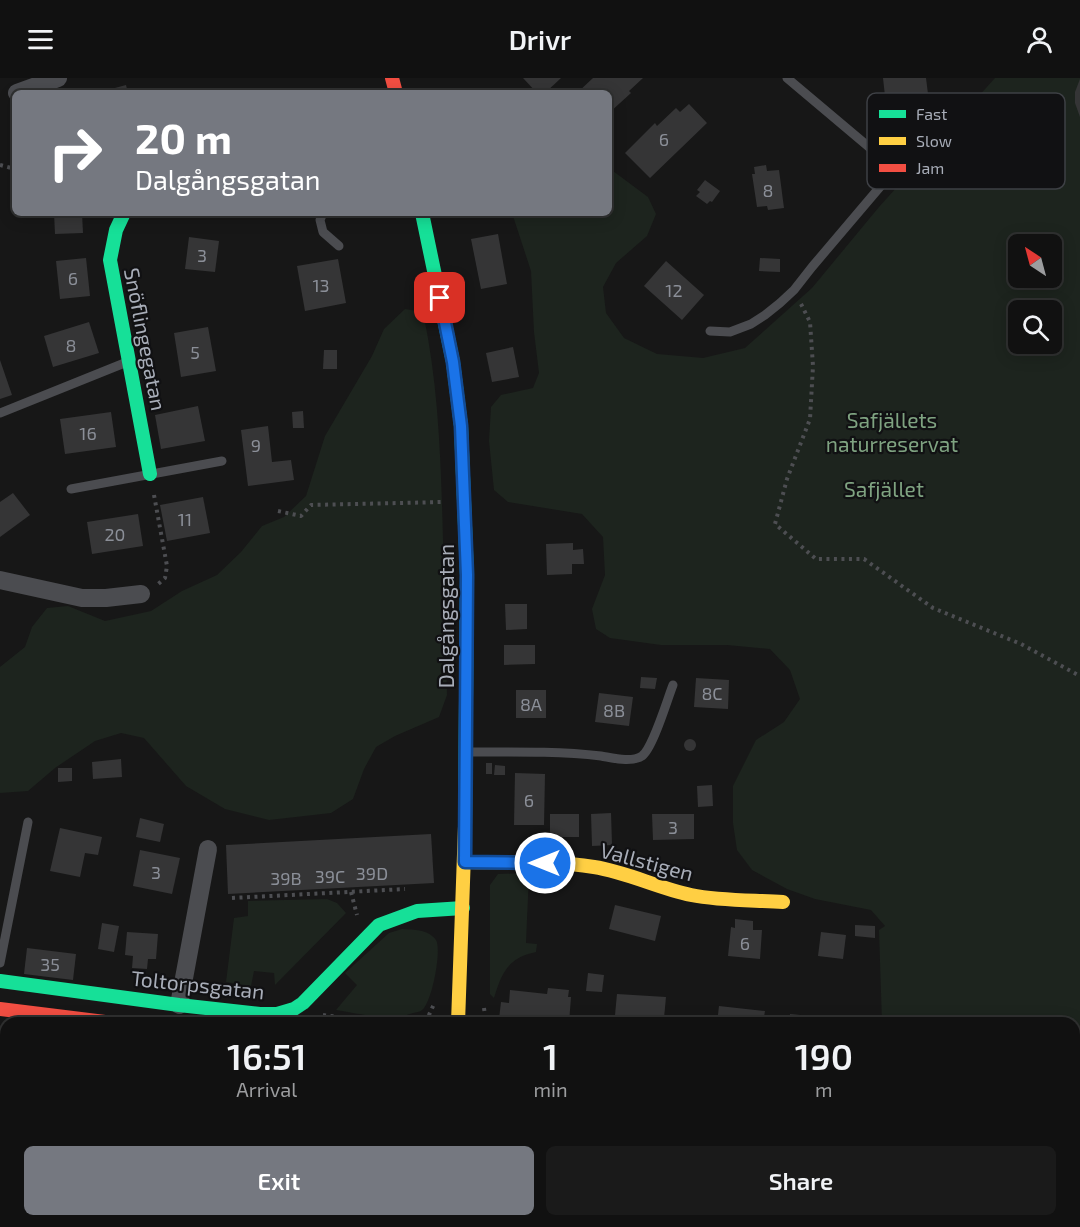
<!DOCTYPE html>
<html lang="en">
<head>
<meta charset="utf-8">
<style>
	:root { --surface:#111; --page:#1a1a1a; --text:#f1f3f6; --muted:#9c9d9f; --line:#303131; --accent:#757880 }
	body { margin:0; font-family:"Exo 2",sans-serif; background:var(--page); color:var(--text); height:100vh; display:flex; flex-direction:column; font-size:22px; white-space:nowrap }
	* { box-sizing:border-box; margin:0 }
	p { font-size:20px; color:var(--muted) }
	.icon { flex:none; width:33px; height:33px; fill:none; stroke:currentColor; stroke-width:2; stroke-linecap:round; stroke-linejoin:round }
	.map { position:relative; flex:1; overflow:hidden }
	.panel { position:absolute; left:0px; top:939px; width:1080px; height:210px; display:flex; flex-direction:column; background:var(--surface); border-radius:18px 18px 0 0; box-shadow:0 3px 15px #0003,0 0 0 2px var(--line) }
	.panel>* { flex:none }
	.guide { position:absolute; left:12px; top:12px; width:600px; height:126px; border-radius:9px; box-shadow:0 3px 15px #0003,0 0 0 2px var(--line); background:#757880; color:#fff; overflow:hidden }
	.needle { width:39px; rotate:324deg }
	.buttons { position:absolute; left:1008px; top:156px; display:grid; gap:12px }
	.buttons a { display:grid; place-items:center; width:54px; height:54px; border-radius:9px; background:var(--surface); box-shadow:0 3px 15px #0003,0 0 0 2px var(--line); font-size:30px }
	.pin { position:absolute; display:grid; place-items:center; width:51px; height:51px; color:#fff; margin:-26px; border-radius:12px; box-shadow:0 3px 9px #0006 }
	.me { position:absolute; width:66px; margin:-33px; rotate:270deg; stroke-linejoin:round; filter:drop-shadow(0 0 4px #0008) }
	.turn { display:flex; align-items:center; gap:21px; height:126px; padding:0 24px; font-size:27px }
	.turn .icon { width:78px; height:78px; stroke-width:2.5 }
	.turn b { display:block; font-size:42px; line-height:51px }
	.eta { display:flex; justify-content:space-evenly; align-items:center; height:102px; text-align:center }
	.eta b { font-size:36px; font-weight:600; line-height:42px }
	.button { display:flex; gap:12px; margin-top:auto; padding:12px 24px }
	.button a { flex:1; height:69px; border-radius:9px; background:var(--accent); color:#fff; font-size:24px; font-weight:600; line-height:69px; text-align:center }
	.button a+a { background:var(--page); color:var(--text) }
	header { display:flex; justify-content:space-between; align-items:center; height:78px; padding:0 24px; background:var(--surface); font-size:27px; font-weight:600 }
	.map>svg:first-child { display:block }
	.green { fill:#1d241e; fill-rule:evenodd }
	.building { fill:#353536 }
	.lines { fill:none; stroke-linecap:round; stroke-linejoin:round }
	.path { stroke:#4d4e52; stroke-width:4; stroke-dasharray:3 4.5; stroke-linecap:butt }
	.lane { stroke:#4b4c50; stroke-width:9 }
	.street { stroke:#4b4c50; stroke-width:18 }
	.fast { stroke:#16e098; stroke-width:14 }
	.slow { stroke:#ffcf43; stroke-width:14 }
	.jam { stroke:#f24e42; stroke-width:14 }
	.route-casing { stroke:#114b97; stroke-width:15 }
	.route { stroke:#1a73e8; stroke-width:10 }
	.labels { text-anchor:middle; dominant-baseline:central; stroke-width:4.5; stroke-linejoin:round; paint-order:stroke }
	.number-label { font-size:18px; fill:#8b8f98 }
	.street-label { font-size:21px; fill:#a8adb8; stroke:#111113 }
	.park-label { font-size:21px; fill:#7fa381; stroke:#111113 }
	.key { fill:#111113; stroke:#3e4045; stroke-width:1.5 }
	.key-label { font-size:16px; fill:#a8adb8 }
</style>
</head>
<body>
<header><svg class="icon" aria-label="menu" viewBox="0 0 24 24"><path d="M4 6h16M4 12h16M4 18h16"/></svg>Drivr<svg class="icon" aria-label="person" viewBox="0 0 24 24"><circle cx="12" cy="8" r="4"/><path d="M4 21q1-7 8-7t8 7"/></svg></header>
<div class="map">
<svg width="1080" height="1149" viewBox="0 0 1080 1149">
	<rect width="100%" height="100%" fill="#171717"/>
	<!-- green -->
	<g class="green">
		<path d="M995 0H1080V1025H1074V945H882L879 852 885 848 871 832 815 821 787 811 752 792 737 772 733 745V708L756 662 784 644 800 621 790 592 770 571 727 567H661L610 560 596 551 592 531 605 497 603 459 582 436 508 424 494 412 489 363 491 329 501 317 533 310 539 295 534 254 531 193 512 135H609V90L648 119 656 136 647 158 616 185 603 209 606 235 624 260 657 276 703 280 745 270 812 210 879 129ZM1018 166H1052V200H1018ZM1018 232H1052V266H1018Z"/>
		<path d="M405 231 423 234C439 309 441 386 443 462 444 513 446 565 447 617L439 639 395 658 376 669 364 691 353 721 331 735 269 742 225 731 186 708 144 660 121 655 95 663 55 690 28 713 0 715V589L25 569 32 549 47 530 68 528 105 543 151 533 182 513 217 497 241 474 262 448 284 439 306 418 325 358 372 278 384 251Z"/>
		<path d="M529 795 526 865 537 866 536 874C508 880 502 894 494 920L490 916V807L498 796Z"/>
		<path d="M327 821 337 825 346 835 275 907 274 895 254 893 251 908 226 904 234 840 248 838V823Z"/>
		<path d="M402 851C414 852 428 851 436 862 442 871 432 925 422 932 420 934 416 934 413 935 388 944 362 936 336 932L357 907 345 895 389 855Z"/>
	</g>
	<!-- building -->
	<g class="building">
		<path d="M523 0H561L545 15H537Z"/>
		<path d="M593 0H643L629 13 631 15 609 35V15H577Z"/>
		<path d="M883 0H926L929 24 909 27 908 15 885 18Z"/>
		<path d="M1080 1V39L1075 25V14Z"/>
		<path d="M126 7 128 15H100V14Z"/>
		<path d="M689 26 707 45 650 100 625 75 655 45 657 48 676 30 680 34Z"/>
		<path d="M766 87 767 93 779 92 784 130 768 132 767 128 757 129 752 96H755L754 89Z"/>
		<path d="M705 102 720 113 712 124 710 123 707 126 696 118 700 114 697 112Z"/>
		<path d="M54 135H82L83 155 55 156Z"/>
		<path d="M498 156 507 206 481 211 471 161Z"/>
		<path d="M189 159 219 163 215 194 185 191Z"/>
		<path d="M86 180 90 218 60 221 56 183Z"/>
		<path d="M760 180 780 181V194L759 193Z"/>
		<path d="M338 181 346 225 305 233 297 188Z"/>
		<path d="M666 183 704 217 682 242 644 208Z"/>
		<path d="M89 244 99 275 53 289 44 258Z"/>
		<path d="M208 249 216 293 181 299 174 255Z"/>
		<path d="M513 269 519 299 492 304 486 275Z"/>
		<path d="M324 272H337V291H323Z"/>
		<path d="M0 282 12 317 0 321Z"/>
		<path d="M198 328 205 363 161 371 155 337Z"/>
		<path d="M303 333 304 350H293L292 334Z"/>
		<path d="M111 334 116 369 65 376 60 341Z"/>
		<path d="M268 348 272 384 291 382 294 402 248 408 241 352Z"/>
		<path d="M13 415 30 437 0 459V424Z"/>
		<path d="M203 419 210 455 167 463 160 427Z"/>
		<path d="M138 436 143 468 92 476 87 444Z"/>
		<path d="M573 465V472L583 471 584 486H572V496L547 497 546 466Z"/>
		<path d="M505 526H527V551L506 552Z"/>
		<path d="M504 567H535V586L504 587Z"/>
		<path d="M641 599 657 600 655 611 640 610Z"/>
		<path d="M696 600 729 602 728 631 694 629Z"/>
		<rect x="516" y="612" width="30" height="28"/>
		<path d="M599 615 633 619 629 648 595 644Z"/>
		<circle cx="690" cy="667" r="6"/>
		<path d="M121 681 122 699 93 701 92 684Z"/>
		<rect x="486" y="685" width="6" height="11"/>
		<path d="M495 687 505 688V697H494Z"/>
		<path d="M58 690H72V703L58 704Z"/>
		<path d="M515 695 545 696 544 747H514Z"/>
		<path d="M712 707 713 728 698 729 697 708Z"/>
		<path d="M611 735 612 767 592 768 591 736Z"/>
		<rect x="550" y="736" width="29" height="23"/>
		<path d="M652 736H694V761L653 762Z"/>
		<path d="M140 740 164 746 160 764 136 759Z"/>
		<path d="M60 750 102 759 98 777 85 775 80 799 50 793Z"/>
		<path d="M431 756 434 805 228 816 226 767Z"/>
		<path d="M140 772 180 780 172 816 133 808Z"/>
		<path d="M615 827 661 838 655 863 609 851Z"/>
		<path d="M735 841 753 843V852H762L760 881 728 878 731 849 735 850Z"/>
		<path d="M102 845 119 848 114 874 98 871Z"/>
		<path d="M855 847 875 848V860L855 858Z"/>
		<path d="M127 854 158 856 156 881H148L147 891 132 890 133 878 125 877Z"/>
		<path d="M821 854 846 857 843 881 818 878Z"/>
		<path d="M27 870 76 876 73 902 24 896Z"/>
		<path d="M588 895 604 897 602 914 586 913Z"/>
		<path d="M548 910 569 912 568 919H571L569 945H506V942L499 941 501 924 509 925 510 912 547 916Z"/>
		<path d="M617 916 666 919 664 940 615 937Z"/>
		<path d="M719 928 765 933 763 945H717Z"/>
		<path d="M790 936 832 940V945H789Z"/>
		<path d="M318 939 332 941 331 945H317Z"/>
		<rect x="474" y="1143" width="68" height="6"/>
		<path d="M890 1143H907L906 1149H890Z"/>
		<path d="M916 1143H958L957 1149H916Z"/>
		<path d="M1023 1143H1067L1065 1149H1021Z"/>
	</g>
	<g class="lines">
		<!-- path -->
		<g class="path">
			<path d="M0 87 15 91"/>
			<path d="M801 226 810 244 813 288 810 341 787 401 775 446 816 481H864L933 530 1021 566 1080 598"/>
			<path d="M154 417 167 488 165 500 157 507"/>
			<path d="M278 433 301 438 311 427 443 424"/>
			<path d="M351 814 357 837"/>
			<path d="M232 820 405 811"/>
			<path d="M484 930 486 945"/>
			<path d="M323 937 385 945"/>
			<path d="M424 943 428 939 434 926"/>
			<path d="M0 959 6 960"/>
			<path d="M1074 1104 1080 1105"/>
			<path d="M242 1149 247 1143"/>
		</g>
		<!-- lane -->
		<g class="lane">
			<path d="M323 135 320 142 323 154 339 168"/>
			<path d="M710 253 730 254 751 246 765 237 780 225 794 212 812 189 885 103 887 91 876 75 787 0"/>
			<path d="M0 335 127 284"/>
			<path d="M71 411 222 383"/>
			<path d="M468 674C513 674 557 673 601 678 613 680 631 685 642 678 653 670 667 622 673 607"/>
			<path d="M0 885 28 744"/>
			<path d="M139 1149 140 1143"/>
			<path d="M609 1149 611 1143"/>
			<path d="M854 1149 855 1143"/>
			<path d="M996 1149 997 1143"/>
		</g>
		<!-- street -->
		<g class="street">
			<path d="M17 15 58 0"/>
			<path d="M0 502 82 520H106L141 516"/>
			<path d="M179 927 208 771"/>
			<path d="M441 1149V1143"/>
		</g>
		<!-- fast -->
		<g class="fast">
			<path d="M124 135 116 152 110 182 150 396"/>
			<path d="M422 135 453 284 461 348 467 497 465 748"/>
			<path d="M0 903 179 927 260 936H277L294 931 303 925 379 847 417 833 463 830"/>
			<path d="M1074 1055 1080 1056"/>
		</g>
		<!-- slow -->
		<g class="slow">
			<path d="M465 784C508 785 551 782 594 789 627 794 658 810 691 817 721 823 752 822 783 824"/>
			<path d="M458 945 465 748"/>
		</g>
		<!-- jam -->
		<g class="jam">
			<path d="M392 0 396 15"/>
			<path d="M0 931 113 945"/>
		</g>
	</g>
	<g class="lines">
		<defs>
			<path id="route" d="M440 220 453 284 461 348 467 497 465 784 545 785"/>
		</defs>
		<!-- route casing -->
		<use href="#route" class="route-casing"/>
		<!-- route -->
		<use href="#route" class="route"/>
	</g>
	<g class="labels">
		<!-- number labels -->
		<g class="number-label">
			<text x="664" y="61">6</text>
			<text x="768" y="112">8</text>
			<text x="202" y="177">3</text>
			<text x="73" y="200">6</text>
			<text x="321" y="207">13</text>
			<text x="674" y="212">12</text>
			<text x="71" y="267">8</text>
			<text x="195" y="274">5</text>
			<text x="88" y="355">16</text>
			<text x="256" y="367">9</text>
			<text x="185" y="441">11</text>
			<text x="115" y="456">20</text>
			<text x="712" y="615">8C</text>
			<text x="531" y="626">8A</text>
			<text x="614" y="632">8B</text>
			<text x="529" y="722">6</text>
			<text x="673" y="749">3</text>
			<text x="156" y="794">3</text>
			<text x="372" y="795">39D</text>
			<text x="330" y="798">39C</text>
			<text x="286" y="800">39B</text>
			<text x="745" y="865">6</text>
			<text x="50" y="886">35</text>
		</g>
		<!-- street labels -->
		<g class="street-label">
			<text transform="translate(146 261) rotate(79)">Snöflingegatan</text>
			<text transform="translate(445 538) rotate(-90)">Dalgångsgatan</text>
			<text transform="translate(647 783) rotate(15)">Vallstigen</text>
			<text transform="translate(198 906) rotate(6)">Toltorpsgatan</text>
		</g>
		<!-- park labels -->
		<g class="park-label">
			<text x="892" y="341">Safjällets<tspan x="892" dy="24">naturreservat</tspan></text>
			<text x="884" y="410">Safjället</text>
		</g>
	</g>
	<!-- legend -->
	<rect x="867" y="15" width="198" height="96" rx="9" class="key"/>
	<rect x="879" y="32" width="27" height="8" fill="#16e098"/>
	<rect x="879" y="59" width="27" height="8" fill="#ffcf43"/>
	<rect x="879" y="86" width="27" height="8" fill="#f24e42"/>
	<g class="key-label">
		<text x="916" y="42">Fast</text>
		<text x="916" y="69">Slow</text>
		<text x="916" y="96">Jam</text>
	</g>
</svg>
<div class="buttons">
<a><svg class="needle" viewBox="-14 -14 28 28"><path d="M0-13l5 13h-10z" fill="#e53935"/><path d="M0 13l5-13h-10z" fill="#9c9d9f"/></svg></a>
<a><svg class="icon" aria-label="search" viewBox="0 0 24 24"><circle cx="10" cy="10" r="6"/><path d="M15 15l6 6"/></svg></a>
</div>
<div class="pin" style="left:440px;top:220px;background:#d93025"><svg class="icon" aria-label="arrive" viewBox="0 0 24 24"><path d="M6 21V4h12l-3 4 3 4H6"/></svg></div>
<svg class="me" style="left:545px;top:785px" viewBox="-20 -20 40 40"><circle r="17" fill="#1a73e8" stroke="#fff" stroke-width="3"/><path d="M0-11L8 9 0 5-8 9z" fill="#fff"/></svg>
<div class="guide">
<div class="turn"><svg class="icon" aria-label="right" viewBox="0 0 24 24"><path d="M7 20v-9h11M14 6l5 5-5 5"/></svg><div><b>20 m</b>Dalgångsgatan</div></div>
</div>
<section class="panel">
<div class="eta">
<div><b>16:51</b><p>Arrival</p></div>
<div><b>1</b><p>min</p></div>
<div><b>190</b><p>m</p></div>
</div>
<div class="button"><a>Exit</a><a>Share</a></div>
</section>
</div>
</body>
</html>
